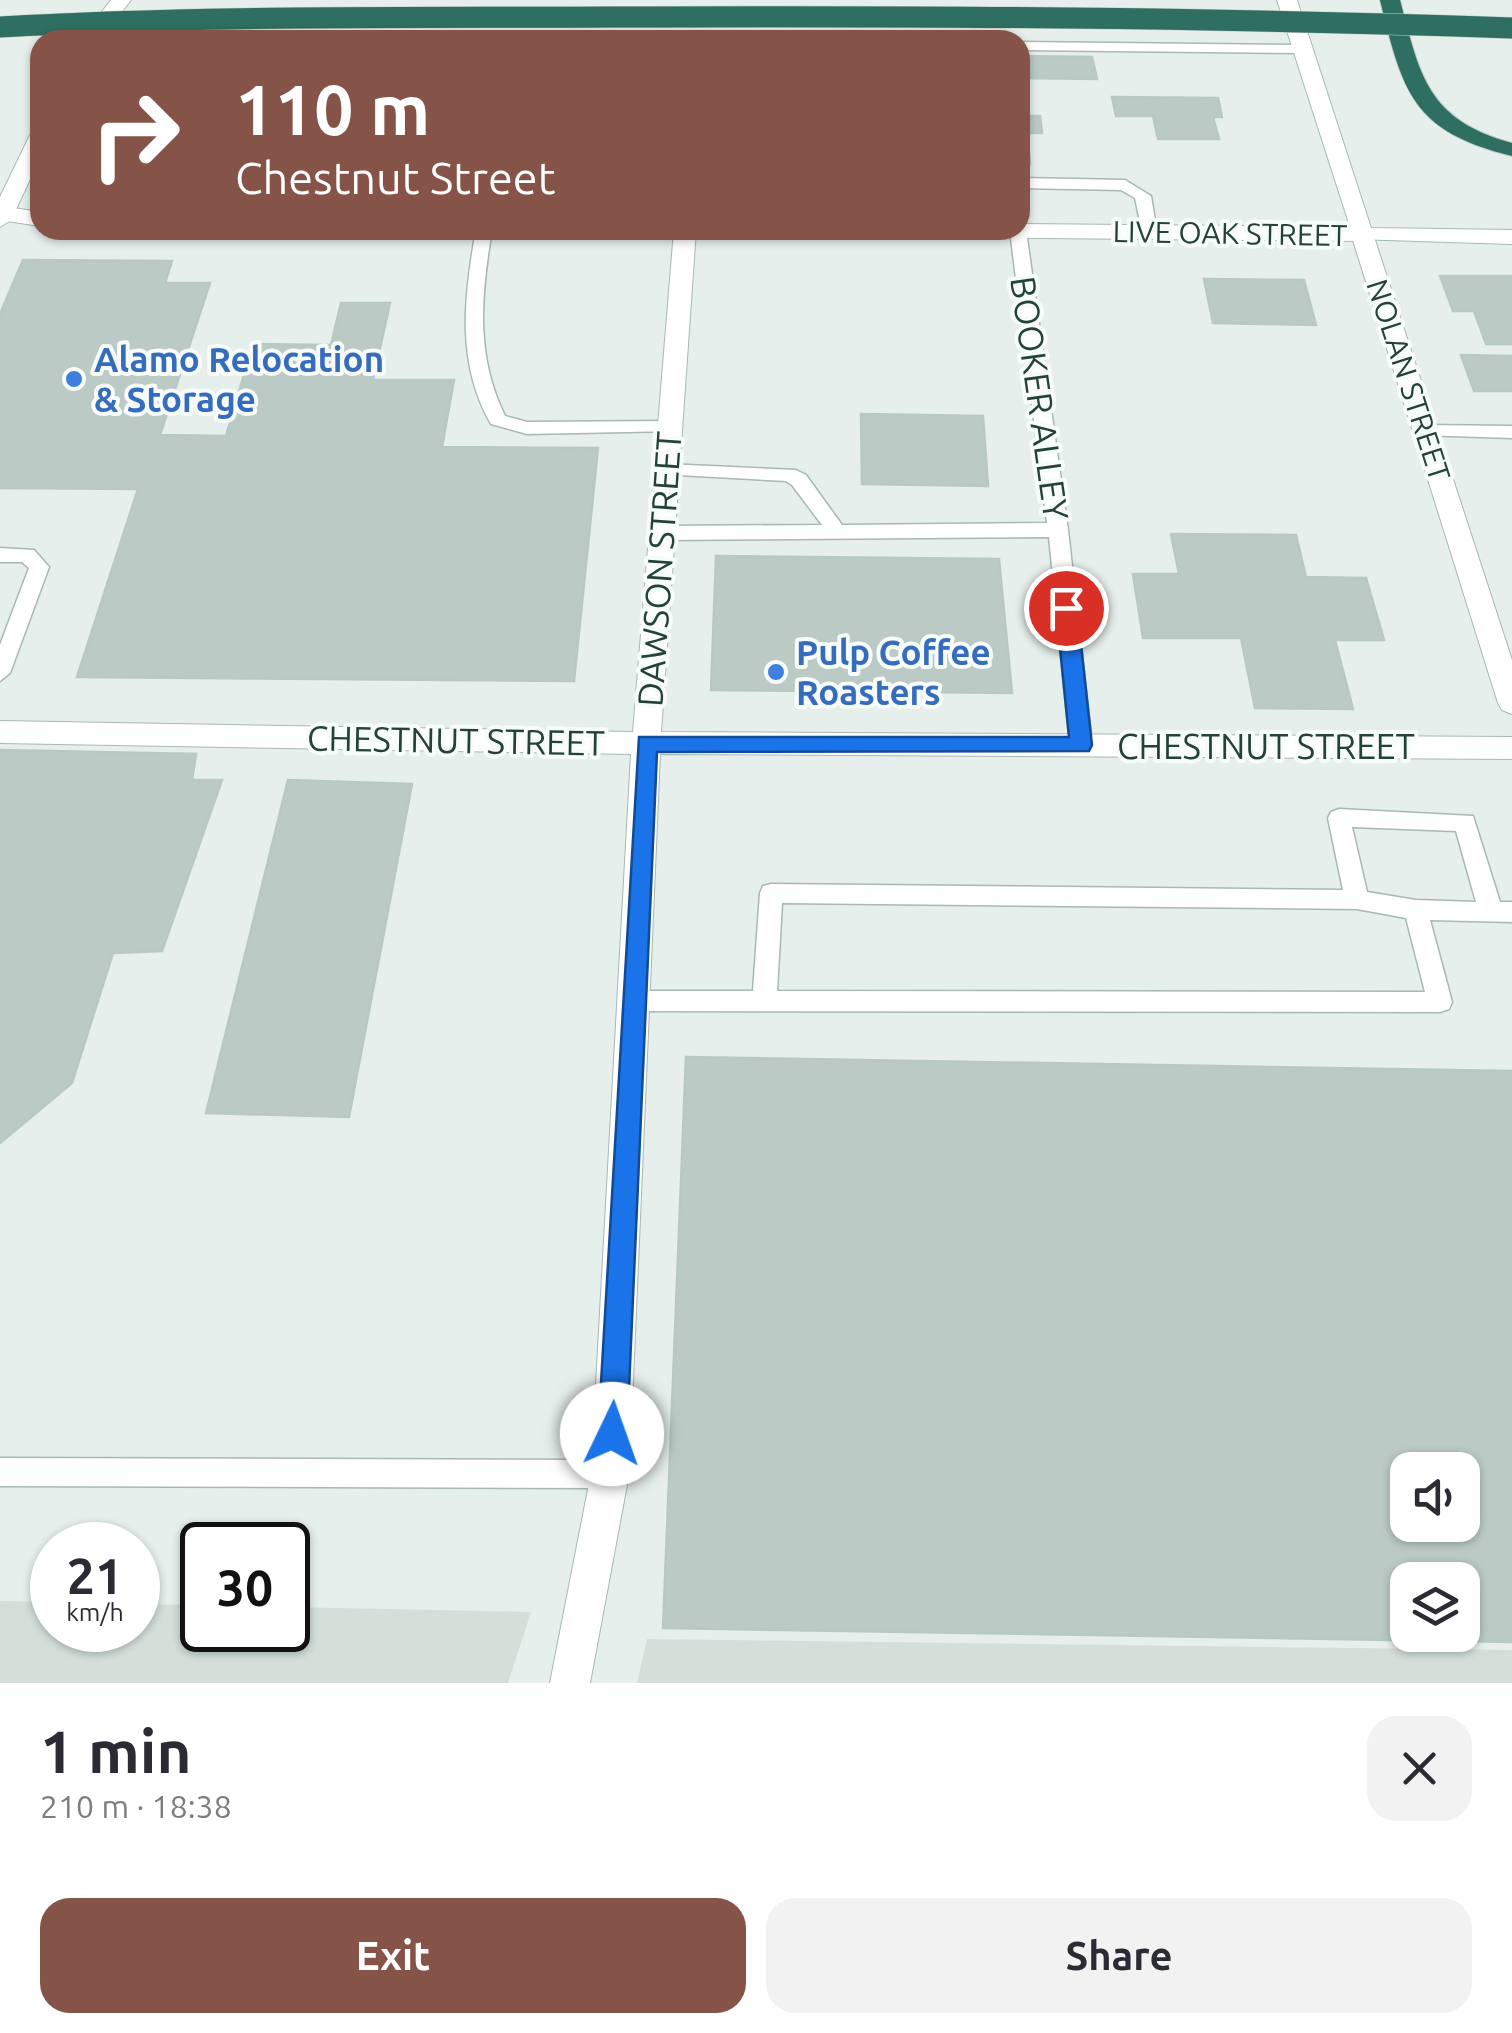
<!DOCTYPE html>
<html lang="en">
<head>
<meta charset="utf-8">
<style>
	:root { --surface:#fff; --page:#f2f2f3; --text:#2b2b33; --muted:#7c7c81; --accent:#855347 }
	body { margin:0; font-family:Ubuntu,sans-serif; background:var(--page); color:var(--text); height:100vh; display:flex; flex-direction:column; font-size:38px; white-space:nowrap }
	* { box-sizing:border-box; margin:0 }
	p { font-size:32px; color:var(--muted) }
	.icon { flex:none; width:55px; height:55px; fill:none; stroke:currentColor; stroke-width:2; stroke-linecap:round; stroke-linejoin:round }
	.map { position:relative; height:1683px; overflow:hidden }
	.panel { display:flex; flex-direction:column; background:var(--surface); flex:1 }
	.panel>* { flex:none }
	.hud { position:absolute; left:30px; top:30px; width:1000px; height:210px; border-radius:30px; box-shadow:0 2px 8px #0004; background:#855347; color:#fff; overflow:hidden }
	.controls { position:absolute; left:1390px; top:1452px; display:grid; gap:20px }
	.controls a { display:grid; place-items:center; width:90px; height:90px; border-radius:20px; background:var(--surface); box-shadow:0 2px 8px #0004; font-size:50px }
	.speed { position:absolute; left:30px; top:1522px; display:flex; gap:20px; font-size:50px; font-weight:700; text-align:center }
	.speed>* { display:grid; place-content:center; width:130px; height:130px; border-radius:50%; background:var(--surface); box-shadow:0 2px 8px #0004; line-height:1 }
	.speed small { font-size:25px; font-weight:400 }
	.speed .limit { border:5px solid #111; border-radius:15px; background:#fff; color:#111 }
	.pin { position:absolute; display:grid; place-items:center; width:85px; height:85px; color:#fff; margin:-42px; border:5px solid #fff; border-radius:50%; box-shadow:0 2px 10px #0007 }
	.me { position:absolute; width:110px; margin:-55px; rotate:3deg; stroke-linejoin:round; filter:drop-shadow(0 0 8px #0008) }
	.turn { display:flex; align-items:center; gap:35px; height:210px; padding:0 40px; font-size:45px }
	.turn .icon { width:130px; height:130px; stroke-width:2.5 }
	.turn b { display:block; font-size:70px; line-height:85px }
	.round { display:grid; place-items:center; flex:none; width:105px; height:105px; border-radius:30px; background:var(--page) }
	.head { display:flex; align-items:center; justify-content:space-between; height:170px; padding:0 40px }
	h1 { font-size:60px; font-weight:700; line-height:75px }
	.button { display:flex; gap:20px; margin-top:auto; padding:20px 40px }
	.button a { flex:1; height:115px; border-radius:30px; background:var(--accent); color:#fff; font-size:40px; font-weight:700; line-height:115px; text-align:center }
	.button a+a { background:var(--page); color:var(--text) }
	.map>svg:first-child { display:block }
	.built { fill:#d4dfda }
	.building { fill:#bbcac4; stroke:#b8c9c2; stroke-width:2.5; fill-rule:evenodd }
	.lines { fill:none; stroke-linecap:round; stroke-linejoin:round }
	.service-casing { stroke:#a8b8b2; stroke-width:3 }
	.minor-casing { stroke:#a8b8b2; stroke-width:2 }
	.tertiary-casing { stroke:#a8b8b2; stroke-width:2 }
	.secondary-casing { stroke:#a4bbb3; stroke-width:2 }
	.motorway-casing { stroke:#c2cac8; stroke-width:2 }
	.service { fill:#fff; fill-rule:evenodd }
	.minor { fill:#fff; fill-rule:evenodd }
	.tertiary { fill:#fff; fill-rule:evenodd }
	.secondary { fill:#fff; fill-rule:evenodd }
	.motorway { fill:#2f6f62; fill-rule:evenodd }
	.motorway-bridge-casing { stroke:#c2cac8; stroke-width:22; stroke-linecap:butt }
	.motorway-bridge { stroke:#2f6f62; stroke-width:21 }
	.route { fill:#1a73e8; stroke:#114b97; stroke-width:2.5 }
	.shop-dot { fill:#3f7fe0; stroke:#f7fbf9; stroke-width:4 }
	.labels { text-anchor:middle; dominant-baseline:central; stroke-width:8; stroke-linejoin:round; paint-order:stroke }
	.far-street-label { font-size:30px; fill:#24423a; stroke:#f7fbf9 }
	.shop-label { font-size:35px; font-weight:bold; fill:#366cbe; stroke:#f7fbf9; text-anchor:start }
	.street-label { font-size:35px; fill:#24423a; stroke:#f7fbf9 }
</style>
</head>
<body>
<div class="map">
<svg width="1512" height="1683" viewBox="0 0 1512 1683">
	<rect width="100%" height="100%" fill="#e6efeb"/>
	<!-- built -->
	<g class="built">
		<path d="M0 1601 52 1602V1630H138V1604L202 1605V1630H288V1607L531 1612 508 1683H0Z"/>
		<path d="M647 1639 1512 1650V1683H637Z"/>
	</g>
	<!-- building -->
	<g class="building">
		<path d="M1020 56 1092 57 1097 79 1020 78Z"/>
		<path d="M1020 85 1024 116H1040L1042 133H1027L1030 164 1020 163Z"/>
		<path d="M1112 97 1218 98 1222 117H1213L1219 139H1158L1153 116H1116Z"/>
		<path d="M23 260 172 261 165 283H210L160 435 226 436 253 344 331 345 341 303H390L373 380H454L442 447 598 448 574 681 77 677 138 489 0 488V314Z"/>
		<path d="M1440 276H1512V344H1486L1474 311H1453Z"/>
		<path d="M1204 279 1304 280 1316 325 1213 323Z"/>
		<path d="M1461 355 1512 356V391H1474Z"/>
		<path d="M861 414 983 416 988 486 862 484Z"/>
		<path d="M1171 534 1296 535 1306 577 1366 578 1384 640H1335L1353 709 1255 708 1241 638H1143L1133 574H1179Z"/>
		<path d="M716 556 999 559 1012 693 711 690Z"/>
		<path d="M0 750 196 754 192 780H222L162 951 113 953 72 1083 0 1143Z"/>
		<path d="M288 780 412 784 349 1117 206 1113Z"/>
		<path d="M686 1057 1512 1071V1642L663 1628ZM1408 1470H1462V1525H1408ZM1408 1580H1462V1635H1408Z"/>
	</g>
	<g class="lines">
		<defs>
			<g id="service">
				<path d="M1020 42 1304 45 1311 49 1304 53 1020 50Z"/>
				<path d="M1020 178 1125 180 1151 196 1157 232 1155 236H1143L1135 198 1121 190 1020 188Z"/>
				<path d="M1020 227 1026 231 1068 530 1092 745 1081 753 1070 745 1049 537 662 540 652 533 662 526 822 525 792 485 786 481 660 474 658 470 667 464 796 470 806 475 842 525 1047 523 1010 231 1020 230Z"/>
				<path d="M476 230H492C481 295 475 355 505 416L527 422 670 421 679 427 677 431 527 434 491 424C456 363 464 297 476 230Z"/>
				<path d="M1426 425 1512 426V438L1419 435V427Z"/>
				<path d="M0 548 34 550 49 567 10 673 0 681V645L29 568 22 562H0Z"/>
				<path d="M1339 809 1473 816 1500 902H1512V922L1430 920 1452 1002 1449 1009 1440 1012 634 1011 625 1008 622 1001 625 994 634 991H753L760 893 763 886 771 884 1343 890 1328 818 1331 812ZM1352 827 1456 831 1476 902 1416 900 1367 892ZM782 903 1357 909 1406 918 1425 992 777 991Z"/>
				<path d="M0 1458 610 1460 620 1464 624 1474 620 1484 610 1488 0 1486Z"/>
			</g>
			<g id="minor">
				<path d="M0 206 40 212V226L0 220Z"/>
				<path d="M1020 224 1362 227 1373 234 1362 241 948 237 937 230H1020Z"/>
				<path d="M674 230H696L661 732 1512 737V759L660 754 629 1474 590 1683H550L591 1474 631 754 0 743V721L633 732Z"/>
			</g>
			<path id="tertiary" d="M1362 227 1373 234 1512 660V714L1502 710 1498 703 1351 234Z"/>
			<g id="secondary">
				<path d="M111 0H131L100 40H80Z"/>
				<path d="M1277 0H1297L1371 228 1512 230V244L1354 239Z"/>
				<path d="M40 129V158L11 220 0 227V197L30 135Z"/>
			</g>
			<path id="motorway" d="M1380 0H1400C1420 77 1428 120 1512 143V156C1412 131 1403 93 1380 0Z"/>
		</defs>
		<!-- service casing -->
		<use href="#service" class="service-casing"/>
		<!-- minor casing -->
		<use href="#minor" class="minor-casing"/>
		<!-- tertiary casing -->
		<use href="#tertiary" class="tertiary-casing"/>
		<!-- secondary casing -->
		<use href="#secondary" class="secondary-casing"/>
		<!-- motorway casing -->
		<use href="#motorway" class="motorway-casing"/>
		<!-- service -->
		<use href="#service" class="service"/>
		<!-- minor -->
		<use href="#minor" class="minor"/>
		<!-- tertiary -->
		<use href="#tertiary" class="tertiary"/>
		<!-- secondary -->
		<use href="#secondary" class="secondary"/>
		<!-- motorway -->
		<use href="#motorway" class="motorway"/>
		<defs>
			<path id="motorway-bridge" d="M0 27C205 15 410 18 615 17 914 16 1213 17 1512 28"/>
		</defs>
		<!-- motorway-bridge casing -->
		<use href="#motorway-bridge" class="motorway-bridge-casing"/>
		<!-- motorway-bridge -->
		<use href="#motorway-bridge" class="motorway-bridge"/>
	</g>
	<!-- route -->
	<path class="route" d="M1066 600 1077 608 1092 745 1089 751 657 752 627 1434 622 1444 612 1449 602 1444 598 1434 639 737H1069L1056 608Z"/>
	<!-- markers -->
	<g class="shop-dot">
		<circle cx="74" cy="379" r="10"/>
		<circle cx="776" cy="672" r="10"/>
	</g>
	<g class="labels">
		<!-- far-street labels -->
		<g class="far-street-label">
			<text transform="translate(1230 233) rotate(1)">LIVE OAK STREET</text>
			<text transform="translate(1409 380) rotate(72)">NOLAN STREET</text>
		</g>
		<!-- shop labels -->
		<g class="shop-label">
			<text x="94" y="359">Alamo Relocation<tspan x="94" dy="40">&amp; Storage</tspan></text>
			<text x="796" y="652">Pulp Coffee<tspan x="796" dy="40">Roasters</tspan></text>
		</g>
		<!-- street labels -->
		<g class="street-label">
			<text transform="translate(1040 398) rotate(82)">BOOKER ALLEY</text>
			<text transform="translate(659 569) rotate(-86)">DAWSON STREET</text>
			<text transform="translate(456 740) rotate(1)">CHESTNUT STREET</text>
			<text x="1266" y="746">CHESTNUT STREET</text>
		</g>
	</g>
</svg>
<div class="controls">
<a><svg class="icon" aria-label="sound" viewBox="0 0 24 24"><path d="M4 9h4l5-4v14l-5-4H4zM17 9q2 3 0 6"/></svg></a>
<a><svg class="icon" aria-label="layers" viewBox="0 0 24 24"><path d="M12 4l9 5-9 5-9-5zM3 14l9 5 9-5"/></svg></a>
</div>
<div class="speed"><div>21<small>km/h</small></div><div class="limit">30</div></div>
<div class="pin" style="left:1066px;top:608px;background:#d93025"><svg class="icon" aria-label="arrive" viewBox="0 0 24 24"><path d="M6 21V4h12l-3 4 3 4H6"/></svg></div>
<svg class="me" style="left:612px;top:1434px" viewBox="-20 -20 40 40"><circle r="19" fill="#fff"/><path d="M0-13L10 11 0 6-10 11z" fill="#1a73e8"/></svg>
<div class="hud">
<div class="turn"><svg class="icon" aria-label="right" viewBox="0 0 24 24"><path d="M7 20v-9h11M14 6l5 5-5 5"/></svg><div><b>110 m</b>Chestnut Street</div></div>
</div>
</div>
<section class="panel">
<div class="head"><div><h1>1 min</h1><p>210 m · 18:38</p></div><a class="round"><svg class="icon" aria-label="close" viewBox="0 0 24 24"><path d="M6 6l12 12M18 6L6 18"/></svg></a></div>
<div class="button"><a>Exit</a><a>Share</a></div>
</section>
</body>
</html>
